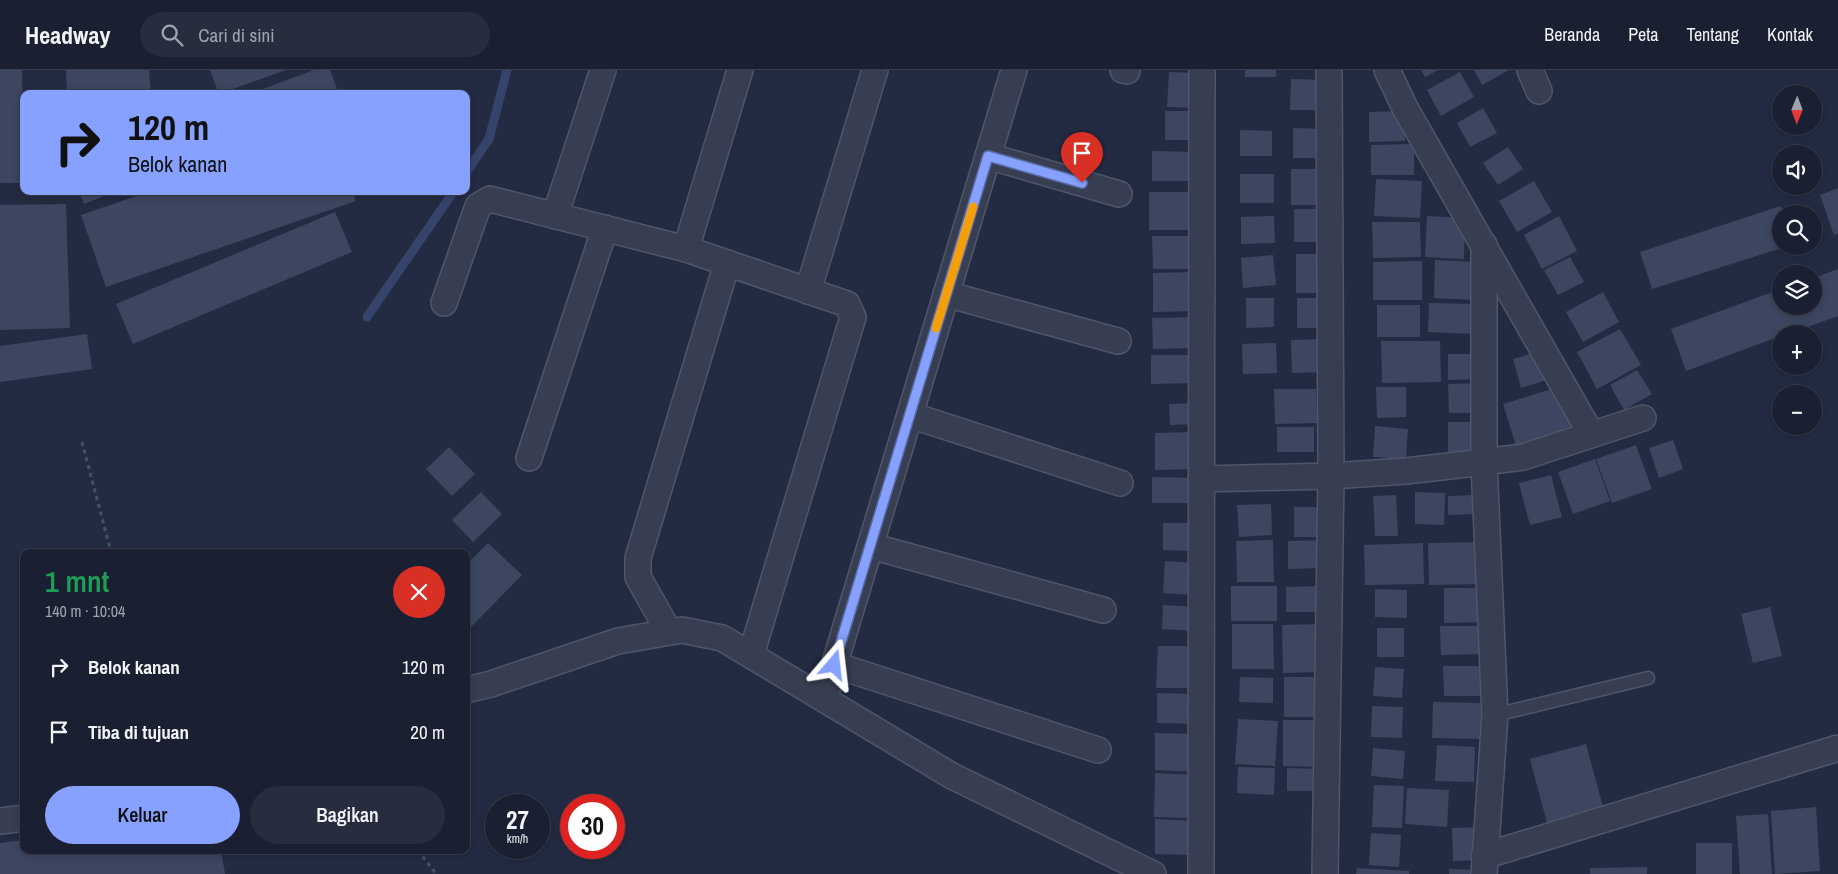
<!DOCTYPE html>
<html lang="id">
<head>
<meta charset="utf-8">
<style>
	:root { --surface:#1a2032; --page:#272d3e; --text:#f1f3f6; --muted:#9fa3ac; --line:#383e4d; --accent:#86a1ff }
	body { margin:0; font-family:"Archivo Narrow",sans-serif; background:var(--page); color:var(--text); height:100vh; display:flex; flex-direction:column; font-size:19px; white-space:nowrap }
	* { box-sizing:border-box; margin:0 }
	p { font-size:16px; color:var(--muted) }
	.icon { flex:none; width:28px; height:28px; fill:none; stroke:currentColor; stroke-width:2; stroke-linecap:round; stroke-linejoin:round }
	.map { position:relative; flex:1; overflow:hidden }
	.drawer { position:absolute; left:20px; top:479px; width:450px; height:305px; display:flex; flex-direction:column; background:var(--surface); border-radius:10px; box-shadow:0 2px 8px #0003,0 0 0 1px var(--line) }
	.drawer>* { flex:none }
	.hud { position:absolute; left:20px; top:20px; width:450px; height:105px; border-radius:10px; box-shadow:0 2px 8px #0003,0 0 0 1px var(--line); background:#86a1ff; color:#111; overflow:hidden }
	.needle { width:32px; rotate:181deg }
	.fabs { position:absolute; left:1772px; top:15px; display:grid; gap:10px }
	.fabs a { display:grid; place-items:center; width:50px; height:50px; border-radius:50%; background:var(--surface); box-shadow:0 2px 8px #0003,0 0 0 1px var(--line); font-size:25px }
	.speed { position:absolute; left:485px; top:724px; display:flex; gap:10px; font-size:25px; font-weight:700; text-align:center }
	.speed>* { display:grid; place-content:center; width:65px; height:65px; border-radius:50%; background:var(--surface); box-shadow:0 2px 8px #0003,0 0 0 1px var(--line); line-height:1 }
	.speed small { font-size:12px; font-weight:400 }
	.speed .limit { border:8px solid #d22; background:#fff; color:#111 }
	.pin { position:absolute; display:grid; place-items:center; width:42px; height:42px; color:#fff; margin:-51px -21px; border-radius:50% 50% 50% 0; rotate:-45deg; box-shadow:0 0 5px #0007 }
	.pin .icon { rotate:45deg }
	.me { position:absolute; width:55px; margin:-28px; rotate:17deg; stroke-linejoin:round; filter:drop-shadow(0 0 4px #0008) }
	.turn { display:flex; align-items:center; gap:18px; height:105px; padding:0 25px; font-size:22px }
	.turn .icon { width:65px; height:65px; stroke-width:2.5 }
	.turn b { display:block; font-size:35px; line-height:42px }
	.round { display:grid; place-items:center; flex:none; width:52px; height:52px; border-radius:26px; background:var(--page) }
	.headline { display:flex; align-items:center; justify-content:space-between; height:85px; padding:0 25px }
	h1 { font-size:30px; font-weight:600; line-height:38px; color:#1e9e55 }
	.cta { display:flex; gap:10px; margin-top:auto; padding:10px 25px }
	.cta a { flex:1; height:58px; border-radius:30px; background:var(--accent); color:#111; font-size:20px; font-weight:600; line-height:58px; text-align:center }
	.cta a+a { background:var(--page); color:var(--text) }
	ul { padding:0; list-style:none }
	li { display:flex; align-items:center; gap:15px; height:65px; padding:0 25px }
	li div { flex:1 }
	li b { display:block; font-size:19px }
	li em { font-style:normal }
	header { display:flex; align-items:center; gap:30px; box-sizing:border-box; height:70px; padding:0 25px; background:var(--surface); border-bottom:1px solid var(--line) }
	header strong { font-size:24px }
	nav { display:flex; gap:28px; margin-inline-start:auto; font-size:18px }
	.search { width:350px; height:45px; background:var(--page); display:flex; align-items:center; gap:12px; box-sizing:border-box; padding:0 18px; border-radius:28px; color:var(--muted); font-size:19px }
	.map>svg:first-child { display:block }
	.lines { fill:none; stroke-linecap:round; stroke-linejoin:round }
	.stream { stroke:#36436a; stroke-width:9 }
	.building { fill:#3d4660 }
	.lane-casing { stroke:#505669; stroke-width:15 }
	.street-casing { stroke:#505669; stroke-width:28 }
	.path { stroke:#41565c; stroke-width:3; stroke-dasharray:4 4; stroke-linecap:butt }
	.lane { stroke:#383e51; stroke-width:12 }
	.street { stroke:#383e51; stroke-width:25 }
	.route-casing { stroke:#5769a6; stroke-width:12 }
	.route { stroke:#86a1ff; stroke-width:9 }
	.slow { stroke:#f59e0b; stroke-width:9 }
</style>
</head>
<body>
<header>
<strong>Headway</strong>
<div class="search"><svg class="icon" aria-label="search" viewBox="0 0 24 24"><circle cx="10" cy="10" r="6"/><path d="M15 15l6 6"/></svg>Cari di sini</div>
<nav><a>Beranda</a><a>Peta</a><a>Tentang</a><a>Kontak</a></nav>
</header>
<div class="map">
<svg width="1838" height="804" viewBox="0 0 1838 804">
	<rect width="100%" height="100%" fill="#232b42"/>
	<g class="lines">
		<!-- stream -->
		<g class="stream">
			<path d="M466 103 489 69 507 0"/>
			<path d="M367 247 454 121"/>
		</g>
	</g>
	<!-- building -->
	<g class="building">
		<path d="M0 0H22L24 113H0Z"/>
		<path d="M66 0H149L151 24H67Z"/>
		<path d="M210 0H286L219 24Z"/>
		<path d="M314 0H330L339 24H249Z"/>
		<rect x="1245" y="0" width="31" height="7"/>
		<path d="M1421 0H1438L1425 7Z"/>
		<path d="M1474 0H1509L1482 15Z"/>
		<path d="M1169 2 1197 3 1196 38 1167 37Z"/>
		<path d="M1460 2 1474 27 1441 46 1427 20Z"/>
		<path d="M1291 9 1326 10 1325 40H1290Z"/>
		<path d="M1483 38 1497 63 1470 77 1457 53Z"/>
		<path d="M1165 41H1198L1199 70H1165Z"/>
		<path d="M1404 41 1405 71 1369 72V42Z"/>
		<path d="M1293 58 1326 59 1325 88H1293Z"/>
		<path d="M1240 60 1272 61V86H1240Z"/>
		<path d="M1414 74V105H1371V75Z"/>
		<path d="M1508 77 1523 99 1498 115 1483 93Z"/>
		<path d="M1152 81 1198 82V111H1152Z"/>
		<rect x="1291" y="99" width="34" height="36"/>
		<rect x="1240" y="104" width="34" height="29"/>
		<path d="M1376 109 1422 111 1420 148 1374 146Z"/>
		<path d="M1534 111 1552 142 1517 162 1499 131Z"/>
		<path d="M1838 118V164L1834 165 1820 125Z"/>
		<path d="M79 121H117L84 134Z"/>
		<path d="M151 121H352L356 131 106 217 81 145Z"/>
		<path d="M1149 122H1199L1198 160H1149Z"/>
		<path d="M66 134 70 258 0 260V135Z"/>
		<path d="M1781 136 1784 144H1781V176L1785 177 1652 219 1640 182Z"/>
		<rect x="1294" y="139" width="31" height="33"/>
		<path d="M335 142 352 182 133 274 116 234Z"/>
		<path d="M1274 146 1275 173 1241 174V147Z"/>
		<path d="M1427 146 1465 148 1464 189 1425 187Z"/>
		<path d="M1559 146 1577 181 1542 199 1524 165Z"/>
		<path d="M1372 152H1420L1421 187 1373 188Z"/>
		<path d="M1152 166H1196L1197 199H1153Z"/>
		<rect x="1296" y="184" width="29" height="39"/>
		<path d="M1273 185 1276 215 1243 218 1241 188Z"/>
		<path d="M1570 187 1584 212 1558 225 1544 200Z"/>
		<path d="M1435 190 1476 192 1475 230 1434 228Z"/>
		<path d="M1422 191V230H1373V192Z"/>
		<path d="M1838 199V246L1788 264H1781V266L1686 301 1671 259 1781 219V236H1814V208Z"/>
		<path d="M1196 202 1197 241 1153 242V203Z"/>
		<path d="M1603 222 1619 252 1583 272 1566 242Z"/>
		<path d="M1246 228H1274V257L1246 258Z"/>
		<rect x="1297" y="228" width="30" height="30"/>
		<path d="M1429 233 1476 234 1475 264 1428 262Z"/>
		<rect x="1377" y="235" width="43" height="32"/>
		<path d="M1197 247 1198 278 1153 279 1152 248Z"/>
		<path d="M1620 259 1641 295 1597 319 1577 282Z"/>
		<path d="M87 264 92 299 0 312V276Z"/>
		<path d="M1326 269V302L1292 303 1291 270Z"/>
		<path d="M1381 271H1440L1441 312 1382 313Z"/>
		<path d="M1276 273 1277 303 1243 304 1242 274Z"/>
		<path d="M1540 281 1548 310 1521 318 1513 289Z"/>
		<path d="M1448 284H1480V309L1448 310Z"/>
		<path d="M1151 285H1196V313L1151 314Z"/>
		<path d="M1637 300 1652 324 1624 340 1610 315Z"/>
		<path d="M1480 313V343H1449L1448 314Z"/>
		<path d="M1376 317H1406V347L1377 348Z"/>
		<path d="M1558 317 1573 362 1517 379 1503 334Z"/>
		<path d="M1274 319H1316L1317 353 1275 354Z"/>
		<path d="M1197 333 1198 354 1170 355 1169 334Z"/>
		<rect x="1448" y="352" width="32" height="32"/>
		<path d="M1375 356 1408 359 1406 389 1373 387Z"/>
		<rect x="1277" y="357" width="37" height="25"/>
		<path d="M1197 362 1198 399 1155 400V363Z"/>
		<path d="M1673 370 1683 399 1659 408 1649 378Z"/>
		<path d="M1636 375 1652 419 1612 433 1596 389Z"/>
		<path d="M449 377 475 404 452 426 426 399Z"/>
		<path d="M1595 389 1610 431 1573 444 1558 402Z"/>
		<path d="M1551 405 1562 447 1530 455 1519 413Z"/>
		<path d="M1152 407 1196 408V433H1152Z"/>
		<path d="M481 422 502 444 473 472 452 450Z"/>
		<path d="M1415 422 1445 423 1444 455 1415 454Z"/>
		<path d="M1396 425 1398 466H1375L1373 426Z"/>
		<path d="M1474 425V444L1448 445V426Z"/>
		<path d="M1271 434 1272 465 1239 467 1237 435Z"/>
		<rect x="1294" y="437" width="31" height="30"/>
		<path d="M1163 453H1197L1196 481 1163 480Z"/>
		<path d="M1273 470 1274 512H1237L1236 471Z"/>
		<path d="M1328 470V498L1288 499V471Z"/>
		<path d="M1482 472 1483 514 1429 515 1428 473Z"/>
		<path d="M488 473 522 505 470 558 466 555V495Z"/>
		<path d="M1423 473 1424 514 1365 515 1364 475Z"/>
		<path d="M1165 491 1196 493 1194 525 1163 523Z"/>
		<rect x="1231" y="516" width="46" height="35"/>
		<path d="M1323 516V542H1286V517Z"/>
		<path d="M1444 518H1480V552L1444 553Z"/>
		<path d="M1375 519 1407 520V548L1375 547Z"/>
		<path d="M1163 535 1197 537 1195 561 1162 559Z"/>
		<path d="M1770 537 1782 586 1753 593 1741 544Z"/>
		<path d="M1232 554H1273L1274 599H1232Z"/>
		<path d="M1322 554V602L1283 603 1282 555Z"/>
		<path d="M1440 556H1480V584L1441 585Z"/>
		<rect x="1377" y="558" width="27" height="29"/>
		<path d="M1158 576H1195L1194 618H1156Z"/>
		<path d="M1443 596H1480V626H1444Z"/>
		<path d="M1375 597 1404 599 1402 628 1373 626Z"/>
		<path d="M1240 607 1273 608V633L1239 632Z"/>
		<path d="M1284 607H1322L1323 647H1284Z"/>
		<path d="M1157 623 1196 624V654L1157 653Z"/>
		<path d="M1433 632 1482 633V669L1432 668Z"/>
		<path d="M1372 636 1403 637 1402 668 1371 667Z"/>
		<path d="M1238 649 1278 651 1275 696 1235 694Z"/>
		<path d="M1283 650H1323L1322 697 1283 696Z"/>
		<path d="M1155 663 1198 664 1197 702 1155 700Z"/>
		<path d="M1586 674 1603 737 1547 753 1530 689Z"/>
		<path d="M1437 675 1475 677 1474 712 1435 711Z"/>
		<path d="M1373 678 1405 681 1403 709 1371 706Z"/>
		<path d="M1238 697 1275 698 1274 725 1237 723Z"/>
		<path d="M1287 698 1320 699V721H1287Z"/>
		<path d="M1155 703 1197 705 1196 748 1154 747Z"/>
		<path d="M1374 715 1404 716 1402 758 1372 757Z"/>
		<path d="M1407 718 1449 720 1447 757 1405 754Z"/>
		<path d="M1816 737 1820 801 1775 804 1771 741Z"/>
		<path d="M1768 744 1772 804H1740L1736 746Z"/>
		<path d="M1155 749 1196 751 1195 785 1155 784Z"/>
		<path d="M1480 757 1481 790 1453 791 1452 758Z"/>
		<path d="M1371 763 1401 765 1399 797 1369 795Z"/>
		<path d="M24 770V780H221L225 804H0V773Z"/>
		<rect x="1696" y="773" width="36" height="31"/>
		<path d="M1647 797V804H1590V798Z"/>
		<path d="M1357 798 1409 801V804H1356Z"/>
		<path d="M1449 799 1481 800V804H1449Z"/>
	</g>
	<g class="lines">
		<defs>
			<path id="lane" d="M1495 645 1648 608"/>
			<g id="street">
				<path d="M1123 0 1127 1"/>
				<path d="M1387 0 1405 38 1591 364"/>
				<path d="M1530 0 1539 21"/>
				<path d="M988 86 1119 124"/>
				<path d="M555 146 603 0"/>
				<path d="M1484 175V392L1495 645 1484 804"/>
				<path d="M686 179 740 0"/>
				<path d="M808 221 875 0"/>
				<path d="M946 224 1118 271"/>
				<path d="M444 233 478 136 490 129 686 179 847 234 853 247 751 585"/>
				<path d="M910 345 1120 413"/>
				<path d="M529 388 605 158"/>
				<path d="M1201 409 1331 406 1406 401 1484 392 1523 387 1643 348"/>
				<path d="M871 476 1103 540"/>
				<path d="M669 562 638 507V488L727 193"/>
				<path d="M835 595 1098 680"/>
				<path d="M466 620 491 614 618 571 682 560 722 568 952 706 1153 804"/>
				<path d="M824 629 1014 0"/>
				<path d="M0 751 24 748"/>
				<path d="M1484 786 1838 678"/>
				<path d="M1201 804 1202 0"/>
				<path d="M1325 804 1331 406 1329 0"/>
			</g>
		</defs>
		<!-- lane casing -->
		<use href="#lane" class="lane-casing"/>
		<!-- street casing -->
		<use href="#street" class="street-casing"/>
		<!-- path -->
		<g class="path">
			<path d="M82 372 111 482"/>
			<path d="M418 780 436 804"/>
		</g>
		<!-- lane -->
		<use href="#lane" class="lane"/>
		<!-- street -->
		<use href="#street" class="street"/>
	</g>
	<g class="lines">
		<defs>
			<path id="route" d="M834 595 988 86 1082 113"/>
		</defs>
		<!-- route casing -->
		<use href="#route" class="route-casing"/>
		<!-- route -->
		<use href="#route" class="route"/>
		<!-- slow -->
		<path class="slow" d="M936 258 973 137"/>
	</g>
</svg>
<div class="fabs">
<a><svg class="needle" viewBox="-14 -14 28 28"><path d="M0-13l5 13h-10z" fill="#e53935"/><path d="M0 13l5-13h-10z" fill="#9fa3ac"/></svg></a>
<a><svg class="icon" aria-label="sound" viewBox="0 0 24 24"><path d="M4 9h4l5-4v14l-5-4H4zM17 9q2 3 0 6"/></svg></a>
<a><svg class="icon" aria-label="search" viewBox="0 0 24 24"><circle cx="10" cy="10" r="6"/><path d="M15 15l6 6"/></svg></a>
<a><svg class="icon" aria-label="layers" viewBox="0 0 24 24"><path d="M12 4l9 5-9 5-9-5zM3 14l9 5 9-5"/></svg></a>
<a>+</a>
<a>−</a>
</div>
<div class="speed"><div>27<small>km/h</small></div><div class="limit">30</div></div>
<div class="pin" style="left:1082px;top:113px;background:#d93025"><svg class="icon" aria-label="arrive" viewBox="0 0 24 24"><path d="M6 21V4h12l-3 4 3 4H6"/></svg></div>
<svg class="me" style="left:834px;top:595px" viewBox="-20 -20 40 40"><path d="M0-17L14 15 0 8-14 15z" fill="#86a1ff" stroke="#fff" stroke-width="4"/></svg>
<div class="hud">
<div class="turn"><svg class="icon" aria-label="right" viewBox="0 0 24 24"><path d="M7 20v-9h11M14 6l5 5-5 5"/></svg><div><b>120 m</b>Belok kanan</div></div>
</div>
<section class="drawer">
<div class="headline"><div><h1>1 mnt</h1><p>140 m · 10:04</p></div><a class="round" style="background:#d93025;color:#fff"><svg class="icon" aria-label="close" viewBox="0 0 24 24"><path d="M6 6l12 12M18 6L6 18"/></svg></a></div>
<ul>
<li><svg class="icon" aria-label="right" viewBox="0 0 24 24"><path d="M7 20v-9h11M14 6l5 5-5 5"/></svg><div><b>Belok kanan</b></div><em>120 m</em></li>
<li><svg class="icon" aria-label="arrive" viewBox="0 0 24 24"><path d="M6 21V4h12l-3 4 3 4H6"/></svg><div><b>Tiba di tujuan</b></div><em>20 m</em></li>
</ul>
<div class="cta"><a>Keluar</a><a>Bagikan</a></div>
</section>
</div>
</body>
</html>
